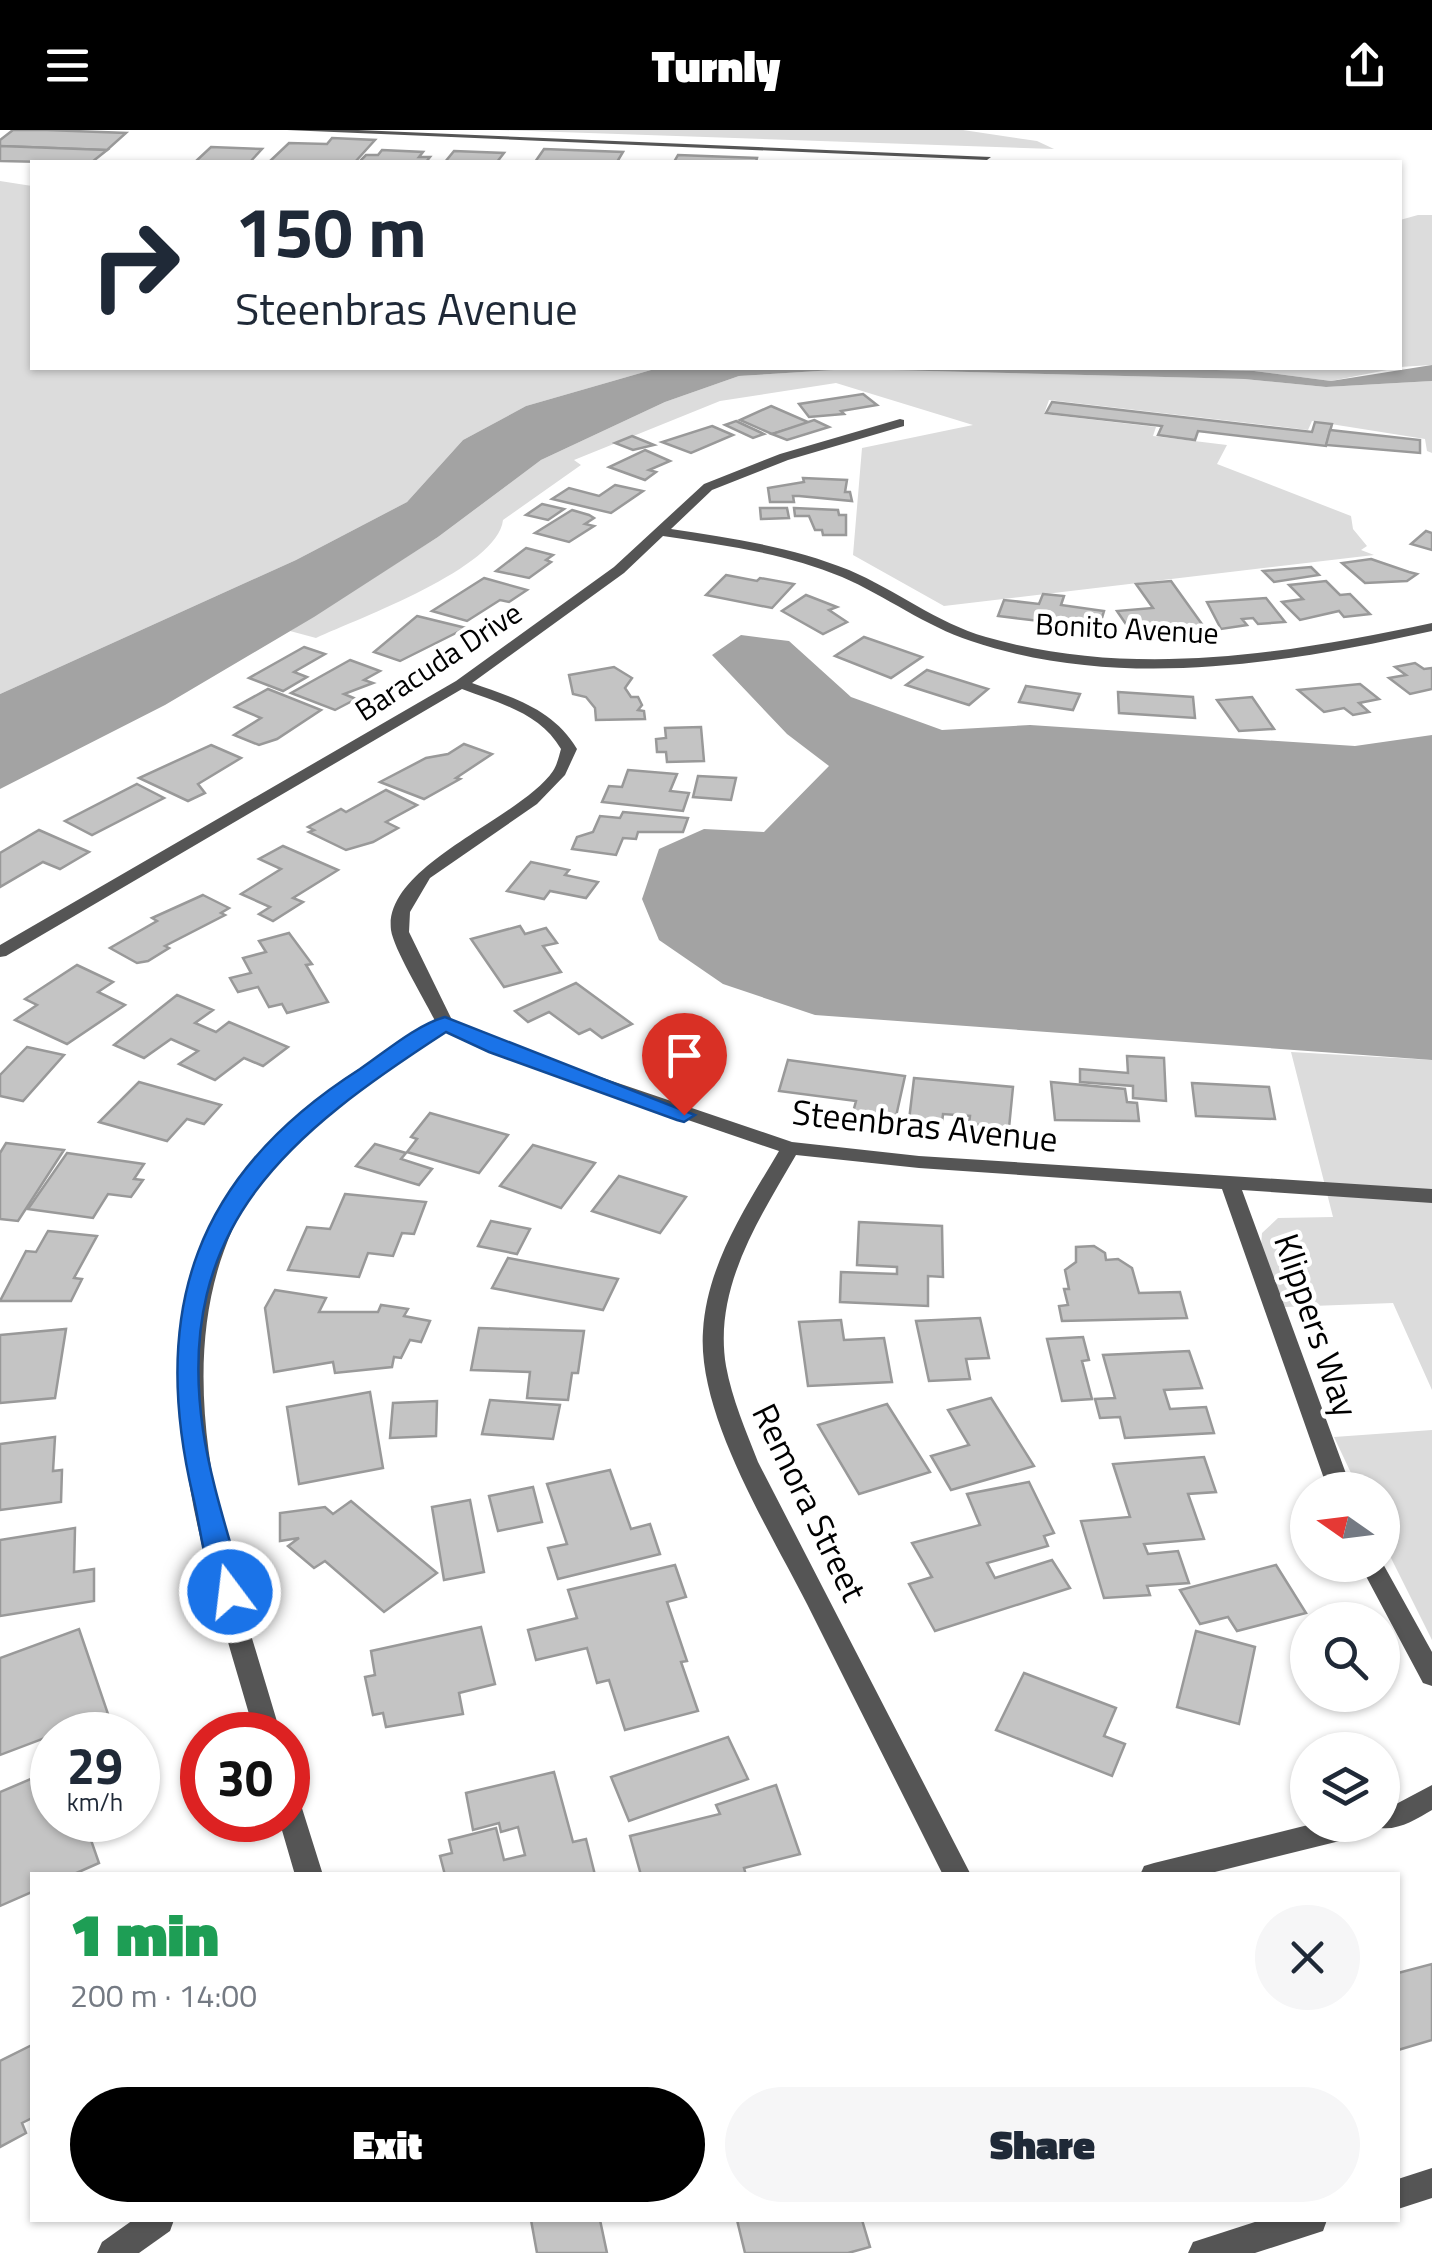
<!DOCTYPE html>
<html lang="en">
<head>
<meta charset="utf-8">
<style>
	:root { --surface:#fff; --page:#f6f6f7; --text:#1f2937; --muted:#747a83; --accent:#000 }
	body { margin:0; font-family:"Titillium Web",sans-serif; background:var(--page); color:var(--text); height:100vh; display:flex; flex-direction:column; font-size:38px; white-space:nowrap }
	* { box-sizing:border-box; margin:0 }
	p { font-size:32px; color:var(--muted) }
	.icon { flex:none; width:55px; height:55px; fill:none; stroke:currentColor; stroke-width:2; stroke-linecap:round; stroke-linejoin:round }
	.map { position:relative; flex:1; overflow:hidden }
	.panel { position:absolute; left:30px; top:1742px; width:1370px; height:350px; display:flex; flex-direction:column; background:var(--surface); border-radius:0px; box-shadow:0 2px 8px #0004 }
	.panel>* { flex:none }
	.guide { position:absolute; left:30px; top:30px; width:1372px; height:210px; border-radius:0px; box-shadow:0 2px 8px #0004; background:#fff; color:var(--text); overflow:hidden }
	.needle { width:65px; rotate:284deg }
	.fabs { position:absolute; left:1290px; top:1342px; display:grid; gap:20px }
	.fabs a { display:grid; place-items:center; width:110px; height:110px; border-radius:50%; background:var(--surface); box-shadow:0 2px 8px #0004; font-size:50px }
	.speed { position:absolute; left:30px; top:1582px; display:flex; gap:20px; font-size:50px; font-weight:700; text-align:center }
	.speed>* { display:grid; place-content:center; width:130px; height:130px; border-radius:50%; background:var(--surface); box-shadow:0 2px 8px #0004; line-height:1 }
	.speed small { font-size:25px; font-weight:400 }
	.speed .limit { border:15px solid #d22; background:#fff; color:#111 }
	.pin { position:absolute; display:grid; place-items:center; width:85px; height:85px; color:#fff; margin:-102px -42px; border-radius:50% 50% 50% 0; rotate:-45deg; box-shadow:0 0 10px #0007 }
	.pin .icon { rotate:45deg }
	.me { position:absolute; width:110px; margin:-55px; rotate:345deg; stroke-linejoin:round; filter:drop-shadow(0 0 8px #0008) }
	.turn { display:flex; align-items:center; gap:35px; height:210px; padding:0 40px; font-size:45px }
	.turn .icon { width:130px; height:130px; stroke-width:2.5 }
	.turn b { display:block; font-size:70px; line-height:85px }
	.round { display:grid; place-items:center; flex:none; width:105px; height:105px; border-radius:52px; background:var(--page) }
	.overview { display:flex; align-items:center; justify-content:space-between; height:170px; padding:0 40px }
	h1 { font-size:60px; font-weight:800; line-height:75px; color:#1e9e55 }
	.primary-button { display:flex; gap:20px; margin-top:auto; padding:20px 40px }
	.primary-button a { flex:1; height:115px; border-radius:60px; background:var(--accent); color:#fff; font-size:40px; font-weight:800; line-height:115px; text-align:center }
	.primary-button a+a { background:var(--page); color:var(--text) }
	header { display:flex; justify-content:space-between; align-items:center; height:130px; padding:0 40px; background:var(--accent); color:#fff; font-size:45px; font-weight:800 }
	.map>svg:first-child { display:block }
	.green { fill:#dcdcdc }
	.water { fill:#a3a3a3 }
	.building { fill:#c4c4c4; stroke:#999; stroke-width:2.5 }
	.lines { fill:none; stroke-linecap:round; stroke-linejoin:round }
	.minor { fill:#555; fill-rule:evenodd }
	.route { fill:#1a73e8; stroke:#114b97; stroke-width:2.5 }
	.labels { text-anchor:middle; dominant-baseline:central; stroke-width:9; stroke-linejoin:round; paint-order:stroke }
	.far-street-label { font-size:30px; fill:#000; stroke:#fff }
	.street-label { font-size:35px; fill:#000; stroke:#fff }
</style>
</head>
<body>
<header><svg class="icon" aria-label="menu" viewBox="0 0 24 24"><path d="M4 6h16M4 12h16M4 18h16"/></svg>Turnly<svg class="icon" aria-label="share" viewBox="0 0 24 24"><path d="M12 15V3M7 8l5-5 5 5M5 13v7h14v-7"/></svg></header>
<div class="map">
<svg width="1432" height="2123" viewBox="0 0 1432 2123">
	<rect width="100%" height="100%" fill="#fff"/>
	<!-- green -->
	<g class="green">
		<path d="M498 0H963L1037 11 1054 19Z"/>
		<path d="M0 51 32 56V238H658L526 276 463 310 407 372 296 430 0 564Z"/>
		<path d="M1418 85H1432V235L1400 237V90Z"/>
		<path d="M1141 238H1397L1331 251 1254 241Z"/>
		<path d="M850 239 1244 249 1326 257 1432 251V323L1427 321 1425 309 1312 291 1308 300 1049 270 1044 284 1156 297 1153 306 1227 315 1217 334 1351 386 1353 399 1367 416 1361 420 1374 425 944 476 853 425 862 318 973 295 836 253 720 271 574 330 581 335 503 390C498 438 359 488 316 508L290 501 438 407 541 330 665 272 739 246Z"/>
		<path d="M1291 922 1432 930V1260L1393 1173 1285 1177 1261 1116 1262 1103 1278 1088 1333 1087Z"/>
		<path d="M1432 1300V1510L1383 1412 1382 1360H1359L1334 1307Z"/>
	</g>
	<!-- water -->
	<g class="water">
		<path d="M1432 235V251L1326 257 1244 249 850 239 739 246 665 272 541 330 438 407 314 487 165 575 0 659V564L296 430 407 372 463 310 526 276 658 238H1141L1254 241 1331 251Z"/>
		<path d="M741 505 789 511 851 567 942 600 1030 595 1355 616 1432 605V930L815 885 723 854 659 810 642 769 659 719 704 699 764 702 829 636 787 604 712 525Z"/>
	</g>
	<!-- building -->
	<g class="building">
		<path d="M13 0H47L126 3 107 20 0 16V10Z"/>
		<path d="M332 8 375 10 355 32H269L289 13 327 14Z"/>
		<path d="M0 16 107 20 92 32H47L0 31Z"/>
		<path d="M211 17 262 19 250 32H195Z"/>
		<path d="M544 19 623 22 617 32H535Z"/>
		<path d="M382 20 423 22 419 27H430L426 32H359L366 25H378Z"/>
		<path d="M454 21 504 23 497 32H445Z"/>
		<path d="M678 25 757 28 756 32H674Z"/>
		<path d="M863 264 877 275 841 281 844 284 809 287 799 274Z"/>
		<path d="M1052 272 1312 302 1315 292 1332 294 1326 316 1198 301 1195 310 1158 305 1162 296 1046 283Z"/>
		<path d="M771 276 808 292 809 293 772 304 740 290Z"/>
		<path d="M814 290 829 297 787 310 772 304Z"/>
		<path d="M736 291 764 304 753 308 725 295Z"/>
		<path d="M712 296 733 305 691 323 662 312Z"/>
		<path d="M1330 300 1420 310V323L1326 315Z"/>
		<path d="M632 306 654 315 633 320 615 313Z"/>
		<path d="M645 320 670 331 649 340 656 342 645 350 609 337Z"/>
		<path d="M803 348 847 350 845 362H850L852 371 799 366H793L794 372H770L768 358 804 352Z"/>
		<path d="M615 355 643 361 611 383 552 369 569 358 599 366Z"/>
		<path d="M542 374 564 379 548 390 526 385Z"/>
		<path d="M760 378H787L789 388 761 389Z"/>
		<path d="M794 378 838 380 839 385H846V405H823L822 400H815L809 386H795Z"/>
		<path d="M572 380 589 385 594 388 585 394 594 396 569 412 535 403Z"/>
		<path d="M1426 401 1432 403V420L1411 414Z"/>
		<path d="M526 418 553 425 546 430 551 432 529 448 496 441Z"/>
		<path d="M1371 429 1409 442 1417 444 1407 451 1365 453 1342 433Z"/>
		<path d="M1311 437 1319 445 1274 452 1263 441Z"/>
		<path d="M726 445 757 451 760 448 794 454 772 478 706 465Z"/>
		<path d="M484 448 527 460 509 472 500 470 467 491 432 481Z"/>
		<path d="M1171 451 1204 497 1132 503 1117 481 1153 478 1136 454Z"/>
		<path d="M1326 451 1340 465 1350 464 1370 484 1344 487 1339 481 1300 490 1282 472 1303 469 1289 455Z"/>
		<path d="M1043 464 1064 466 1061 475 1104 481 1099 498 998 486 1004 470 1039 474Z"/>
		<path d="M806 465 837 477 829 480 847 492 823 504 782 481Z"/>
		<path d="M1266 468 1285 492 1258 494 1253 488 1242 489 1247 495 1221 499 1207 472Z"/>
		<path d="M417 486 466 498 400 531 374 522Z"/>
		<path d="M864 507 922 527 891 548 835 526Z"/>
		<path d="M304 517 325 524 294 542 307 547 283 561 249 548Z"/>
		<path d="M350 530 380 541 364 550 373 553 344 564 356 569 335 580 291 563Z"/>
		<path d="M1415 533 1424 539 1432 538V559L1410 564 1389 548 1406 545 1395 537Z"/>
		<path d="M614 537 632 548 625 558 631 567H638L642 575 638 580 644 581 645 589 596 590 595 578 586 567 573 564 569 545Z"/>
		<path d="M927 540 988 559 969 575 906 555Z"/>
		<path d="M1360 554 1379 569 1359 573 1369 582 1353 585 1344 578 1324 582 1298 560Z"/>
		<path d="M1026 556 1080 564 1073 580 1019 572Z"/>
		<path d="M268 559 321 580 277 609 259 615 234 605 261 588 235 577Z"/>
		<path d="M1118 562 1193 567 1195 588 1119 583Z"/>
		<path d="M1252 567 1274 599 1239 601 1217 570Z"/>
		<path d="M701 597 704 631 667 632 666 622H657L656 609 666 608 665 598Z"/>
		<path d="M464 614 492 624 456 648 460 649 424 669 380 652 426 628 448 624Z"/>
		<path d="M211 615 241 628 198 654 205 663 188 671 139 648Z"/>
		<path d="M628 640 677 644 670 661 689 663 683 681 602 672 609 656 622 657Z"/>
		<path d="M698 646 736 648 731 670 693 667Z"/>
		<path d="M137 654 164 668 92 705 65 691Z"/>
		<path d="M386 660 417 675 386 692 398 698 373 712 346 720 309 702 314 700 308 697 341 679 346 682Z"/>
		<path d="M623 682 688 688 683 702H638L636 709 623 708 616 725 572 719 577 707 593 702 600 686 620 688Z"/>
		<path d="M39 700 89 722 60 739 43 732 0 757V723Z"/>
		<path d="M283 716 338 740 293 768 303 772 273 791 259 784 270 777 241 764 281 739 259 729Z"/>
		<path d="M531 732 569 740 565 745 598 752 586 768 550 761 544 769 507 761Z"/>
		<path d="M203 765 229 778 221 783 225 785 165 816 169 818 148 831 137 833 110 818 157 791 152 788Z"/>
		<path d="M520 796 525 804 546 798 557 813 543 816 561 842 504 857 471 809Z"/>
		<path d="M289 803 312 834 306 835 328 872 287 883 282 874 269 877 258 857 238 862 230 848 251 843 243 828 266 822 259 811Z"/>
		<path d="M77 835 113 852 98 862 125 875 67 914 15 890 37 875 25 869Z"/>
		<path d="M576 853 632 894 602 908 590 899 579 904 549 882 528 892 515 881Z"/>
		<path d="M177 865 213 880 195 893 216 902 229 892 288 917 263 936 244 928 215 950 179 934 198 921 171 909 144 928 114 915Z"/>
		<path d="M27 917 64 925 23 971 0 966V945Z"/>
		<path d="M1127 926 1164 928 1166 971 1133 968V956L1080 952V939L1128 943Z"/>
		<path d="M788 930 905 946 895 991 852 986 856 971 779 961Z"/>
		<path d="M914 948 1013 957 1009 998 969 994 970 986 943 984 942 993 909 990Z"/>
		<path d="M139 952 221 975 204 994 187 989 167 1011 99 992Z"/>
		<path d="M1051 952 1125 959 1127 972 1137 973 1139 991 1055 990Z"/>
		<path d="M1192 953 1269 957 1275 989 1196 986Z"/>
		<path d="M430 983 508 1005 479 1043 407 1022 417 1009 411 1007Z"/>
		<path d="M6 1013 64 1020 18 1091 0 1089V1023Z"/>
		<path d="M375 1014 406 1023 401 1029 432 1039 419 1055 356 1036Z"/>
		<path d="M533 1015 595 1033 561 1078 500 1056Z"/>
		<path d="M67 1023 144 1034 134 1049 143 1050 131 1067 108 1064 93 1088 28 1079Z"/>
		<path d="M619 1046 686 1067 660 1103 592 1081Z"/>
		<path d="M345 1064 426 1072 414 1104 402 1103 393 1126 368 1123 359 1147 288 1140 307 1097 330 1099Z"/>
		<path d="M491 1091 530 1099 517 1124 478 1116Z"/>
		<path d="M859 1092 942 1096 943 1147 928 1146V1176L840 1172 841 1142 897 1144V1137L857 1135Z"/>
		<path d="M48 1101 97 1106 74 1148 82 1149 71 1171H0L26 1121 36 1122Z"/>
		<path d="M1094 1116 1105 1123 1106 1130 1118 1129 1132 1138 1139 1163 1180 1162 1187 1188 1062 1191 1059 1176 1068 1175 1064 1159H1069L1065 1140 1076 1132V1117Z"/>
		<path d="M508 1128 618 1149 603 1180 492 1158Z"/>
		<path d="M275 1160 326 1168 319 1182H378L381 1175 408 1179 404 1186 430 1191 421 1212 410 1210 401 1228 394 1227 392 1237 335 1243 333 1232 274 1242 265 1178Z"/>
		<path d="M980 1188 989 1228 966 1229 970 1249 929 1251 916 1191Z"/>
		<path d="M841 1190 844 1210 884 1208 892 1252 808 1256 799 1192Z"/>
		<path d="M479 1198 584 1201 578 1243H572L568 1270 527 1268 530 1242 471 1240Z"/>
		<path d="M66 1199 55 1268 0 1273V1205Z"/>
		<path d="M1083 1207 1089 1230 1082 1231 1092 1269 1062 1271 1047 1209Z"/>
		<path d="M1189 1221 1202 1258 1164 1260 1170 1279 1206 1277 1214 1303 1125 1308 1120 1287 1100 1288 1095 1269 1115 1268 1103 1225Z"/>
		<path d="M370 1262 383 1338 299 1354 287 1277Z"/>
		<path d="M991 1268 1034 1336 951 1360 931 1326 969 1315 948 1280Z"/>
		<path d="M490 1270 560 1275 553 1309 482 1304Z"/>
		<path d="M437 1271 436 1306 390 1308 393 1273Z"/>
		<path d="M887 1274 930 1342 859 1364 818 1295Z"/>
		<path d="M55 1307 53 1341 62 1340 61 1372 0 1380V1314Z"/>
		<path d="M1204 1327 1216 1362 1188 1364 1204 1409 1144 1414 1148 1424 1178 1421 1189 1453 1147 1456 1150 1465 1104 1468 1081 1391 1130 1387 1113 1334Z"/>
		<path d="M610 1340 631 1399 650 1394 660 1424 558 1449 548 1418 567 1414 547 1354Z"/>
		<path d="M1029 1352 1054 1403 1044 1406 1048 1416 987 1433 995 1448 1052 1430 1070 1458 935 1501 909 1454 932 1447 912 1413 980 1395 967 1364Z"/>
		<path d="M533 1357 542 1392 498 1401 489 1366Z"/>
		<path d="M470 1370 484 1442 444 1450 432 1377Z"/>
		<path d="M351 1371 437 1443 384 1482 325 1431 314 1438 288 1416 299 1408 280 1411V1383L325 1377 333 1384Z"/>
		<path d="M75 1398 74 1442 94 1439V1471L0 1486V1410Z"/>
		<path d="M675 1435 686 1467 667 1472 687 1531 681 1532 698 1581 625 1600 609 1550 597 1553 587 1518 536 1530 528 1500 577 1488 568 1460Z"/>
		<path d="M1276 1435 1306 1483 1237 1501 1228 1487 1200 1494 1180 1460Z"/>
		<path d="M481 1497 495 1554 459 1563 463 1584 386 1597 383 1583 373 1585 365 1547 375 1545 371 1521Z"/>
		<path d="M79 1499 108 1584 0 1625V1528Z"/>
		<path d="M1196 1501 1255 1517 1239 1594 1177 1577Z"/>
		<path d="M1024 1543 1116 1578 1104 1606 1125 1614 1112 1646 996 1600Z"/>
		<path d="M728 1607 748 1649 629 1691 611 1647Z"/>
		<path d="M52 1640V1690H84L99 1733 72 1745H32V1762L0 1776V1662Z"/>
		<path d="M554 1642 573 1712 586 1709 595 1745H445L440 1726 452 1723 449 1710 496 1698 504 1730 525 1725 518 1697 501 1702 499 1693 473 1700 466 1663Z"/>
		<path d="M776 1655 800 1724 744 1738 746 1745H641L630 1706 720 1684 716 1675Z"/>
		<path d="M1432 1834V1910L1398 1920V1843Z"/>
		<path d="M32 1915V1988L22 1993 26 2003 0 2017V1931Z"/>
		<path d="M531 2090H600L607 2123H537Z"/>
		<path d="M737 2090H862L870 2117 848 2123H745Z"/>
	</g>
	<g class="lines">
		<!-- minor -->
		<g class="minor">
			<path d="M287 0H358L991 27 987 30Z"/>
			<path d="M900 289 904 290V296L788 330 712 360 671 399C731 408 792 417 849 440 896 460 937 493 986 507 1132 549 1287 524 1432 493V501C1283 534 1120 561 971 511 925 496 886 466 842 447 785 423 723 415 663 406L624 443 472 553C514 568 553 579 577 619L565 645 537 674 430 748 410 782 409 802 452 890 503 914 792 1012 919 1026 1432 1059V1073L1242 1060 1352 1360H1328L1222 1059 919 1038 796 1025C759 1089 713 1158 726 1236 732 1269 746 1301 758 1332L971 1745H943C898 1655 852 1564 807 1474 769 1399 697 1285 703 1201 707 1134 746 1077 779 1021L489 922 446 900C393 935 335 966 292 1012 133 1178 226 1416 281 1605H255C210 1443 137 1258 214 1094 221 1081 231 1068 239 1056 252 1036 264 1017 280 1001 325 956 382 925 435 891 425 870 394 820 391 800 383 735 520 689 553 641 557 635 559 626 561 619 540 583 499 573 462 559L6 826 0 827V815L456 551 614 437 704 354 780 324Z"/>
			<path d="M1382 1432 1432 1522V1556L1423 1553 1360 1435H1382Z"/>
			<path d="M1432 1655V1680C1415 1690 1393 1704 1373 1696L1382 1695V1676L1398 1673Z"/>
			<path d="M288 1663 297 1667 301 1675 323 1745H295L279 1690H288Z"/>
			<path d="M1308 1695H1369L1365 1703 1356 1707 1203 1745H1140L1144 1736 1154 1733Z"/>
			<path d="M1432 2038V2068L1398 2079V2049Z"/>
			<path d="M133 2090H174L170 2101 139 2123H97L102 2112Z"/>
			<path d="M1261 2090H1327L1323 2101 1255 2123H1188L1193 2112Z"/>
		</g>
	</g>
	<!-- route -->
	<path class="route" d="M445 887 695 985 684 992 677 990 489 922 446 902C292 1002 173 1094 203 1300 211 1354 230 1409 244 1462L240 1470H220C204 1440 201 1399 193 1366 149 1180 195 1044 360 939 385 922 416 895 445 887Z"/>
	<g class="labels">
		<!-- far-street labels -->
		<g class="far-street-label">
			<text transform="translate(1127 498) rotate(3)">Bonito Avenue</text>
			<text transform="translate(438 531) rotate(-33)">Baracuda Drive</text>
		</g>
		<!-- street labels -->
		<g class="street-label">
			<text transform="translate(925 995) rotate(6)">Steenbras Avenue</text>
			<text transform="translate(1317 1195) rotate(71)">Klippers Way</text>
			<text transform="translate(810 1372) rotate(64)">Remora Street</text>
		</g>
	</g>
</svg>
<div class="fabs">
<a><svg class="needle" viewBox="-14 -14 28 28"><path d="M0-13l5 13h-10z" fill="#e53935"/><path d="M0 13l5-13h-10z" fill="#747a83"/></svg></a>
<a><svg class="icon" aria-label="search" viewBox="0 0 24 24"><circle cx="10" cy="10" r="6"/><path d="M15 15l6 6"/></svg></a>
<a><svg class="icon" aria-label="layers" viewBox="0 0 24 24"><path d="M12 4l9 5-9 5-9-5zM3 14l9 5 9-5"/></svg></a>
</div>
<div class="speed"><div>29<small>km/h</small></div><div class="limit">30</div></div>
<div class="pin" style="left:684px;top:985px;background:#d93025"><svg class="icon" aria-label="arrive" viewBox="0 0 24 24"><path d="M6 21V4h12l-3 4 3 4H6"/></svg></div>
<svg class="me" style="left:230px;top:1462px" viewBox="-20 -20 40 40"><circle r="17" fill="#1a73e8" stroke="#fff" stroke-width="3"/><path d="M0-11L8 9 0 5-8 9z" fill="#fff"/></svg>
<div class="guide">
<div class="turn"><svg class="icon" aria-label="right" viewBox="0 0 24 24"><path d="M7 20v-9h11M14 6l5 5-5 5"/></svg><div><b>150 m</b>Steenbras Avenue</div></div>
</div>
<section class="panel">
<div class="overview"><div><h1>1 min</h1><p>200 m · 14:00</p></div><a class="round"><svg class="icon" aria-label="close" viewBox="0 0 24 24"><path d="M6 6l12 12M18 6L6 18"/></svg></a></div>
<div class="primary-button"><a>Exit</a><a>Share</a></div>
</section>
</div>
</body>
</html>
